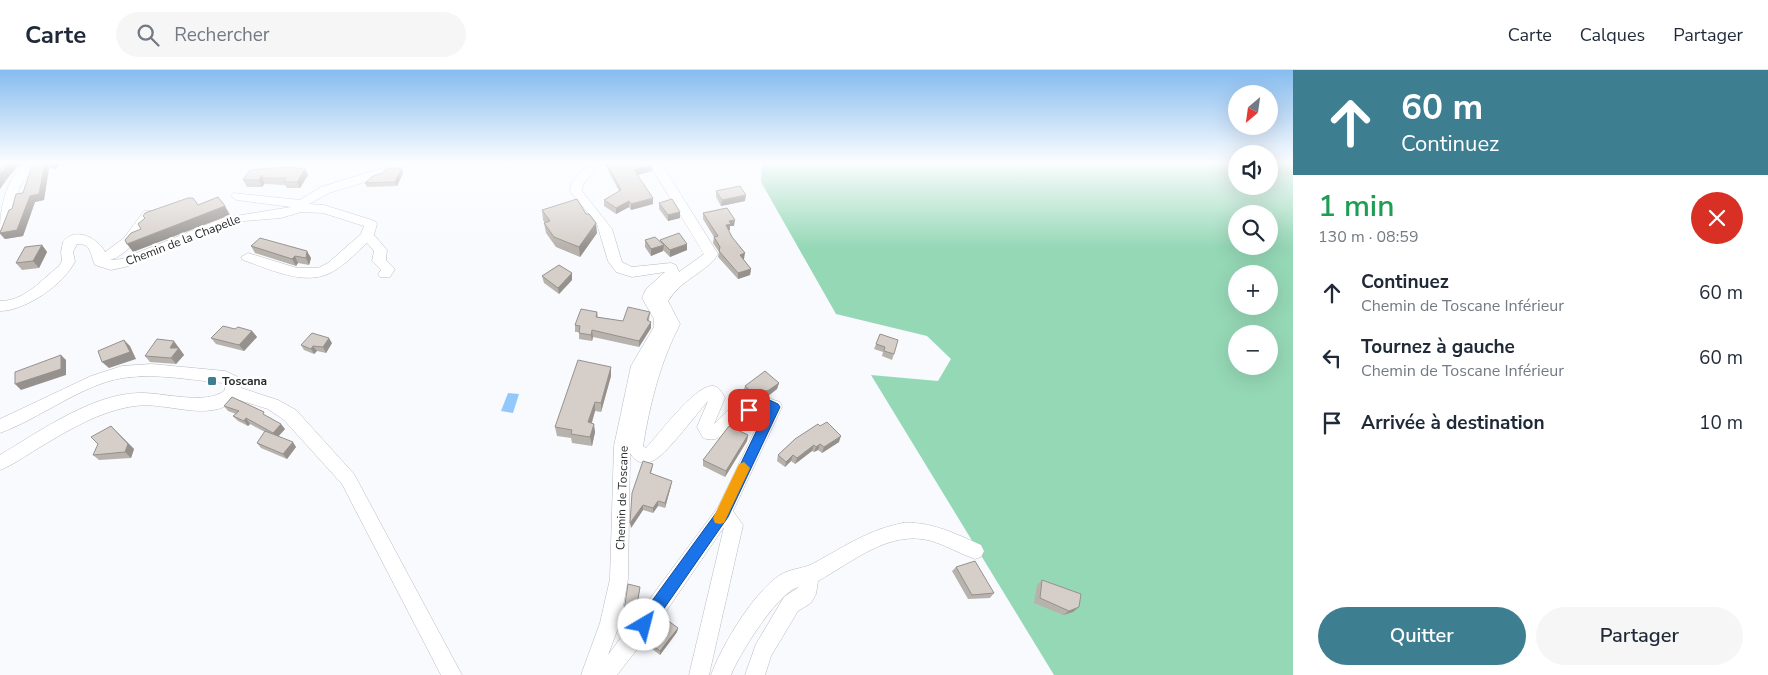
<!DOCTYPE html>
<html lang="fr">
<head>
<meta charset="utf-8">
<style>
	:root { --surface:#fff; --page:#f6f6f7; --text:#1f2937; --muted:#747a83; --line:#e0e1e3; --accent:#3e7e91 }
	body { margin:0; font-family:"Nunito Sans",sans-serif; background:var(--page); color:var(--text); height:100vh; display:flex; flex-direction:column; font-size:19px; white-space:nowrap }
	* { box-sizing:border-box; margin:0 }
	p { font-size:16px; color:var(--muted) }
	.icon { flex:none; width:28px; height:28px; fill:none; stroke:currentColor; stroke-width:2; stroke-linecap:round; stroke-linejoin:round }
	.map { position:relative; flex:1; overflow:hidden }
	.panel { display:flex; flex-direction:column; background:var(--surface); width:475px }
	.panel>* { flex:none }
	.banner { background:#3e7e91; color:#fff; overflow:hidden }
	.needle { width:32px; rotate:209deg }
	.fabs { position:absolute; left:1228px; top:15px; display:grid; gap:10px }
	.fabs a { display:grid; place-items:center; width:50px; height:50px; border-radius:50%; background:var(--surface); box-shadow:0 5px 20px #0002; font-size:25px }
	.pin { position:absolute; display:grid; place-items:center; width:42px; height:42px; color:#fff; margin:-21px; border-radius:10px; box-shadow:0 2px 8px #0006 }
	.me { position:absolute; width:55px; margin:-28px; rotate:37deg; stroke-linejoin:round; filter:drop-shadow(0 0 4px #0008) }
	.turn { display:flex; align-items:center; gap:18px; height:105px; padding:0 25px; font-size:22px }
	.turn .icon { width:65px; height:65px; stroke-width:2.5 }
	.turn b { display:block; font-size:35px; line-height:42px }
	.round { display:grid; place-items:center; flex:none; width:52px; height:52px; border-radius:26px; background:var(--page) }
	.headline { display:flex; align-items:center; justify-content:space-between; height:85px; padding:0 25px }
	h1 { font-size:30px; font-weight:600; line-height:38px; color:#1e9e55 }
	.primary-button { display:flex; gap:10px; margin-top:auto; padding:10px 25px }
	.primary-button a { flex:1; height:58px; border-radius:30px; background:var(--accent); color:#fff; font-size:20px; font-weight:600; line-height:58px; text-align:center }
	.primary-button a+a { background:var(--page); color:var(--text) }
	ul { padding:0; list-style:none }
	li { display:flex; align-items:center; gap:15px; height:65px; padding:0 25px }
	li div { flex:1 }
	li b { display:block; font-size:19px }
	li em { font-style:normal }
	header { display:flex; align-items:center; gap:30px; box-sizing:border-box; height:70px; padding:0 25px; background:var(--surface); border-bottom:1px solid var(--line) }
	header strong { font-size:24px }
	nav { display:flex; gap:28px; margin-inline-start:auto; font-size:18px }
	.search { width:350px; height:45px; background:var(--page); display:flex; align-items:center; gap:12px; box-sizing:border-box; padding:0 18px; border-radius:28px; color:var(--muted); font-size:19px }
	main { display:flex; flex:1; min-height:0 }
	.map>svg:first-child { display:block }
	.green { fill:#95d8b6; fill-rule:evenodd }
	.water { fill:#93c8fa }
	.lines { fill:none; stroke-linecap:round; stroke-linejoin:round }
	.minor-casing { stroke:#b8bbc2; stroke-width:1 }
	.minor { fill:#fff; fill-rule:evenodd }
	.wall { fill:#b8b2ad }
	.shaded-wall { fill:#96918d }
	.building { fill:#d6cfc9; stroke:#96918d }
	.route { fill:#1a73e8; stroke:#114b97 }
	.slow { fill:#f59e0b }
	.poi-dot { fill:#3e7e91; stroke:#fff; stroke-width:2 }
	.labels { text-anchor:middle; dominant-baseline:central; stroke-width:5; stroke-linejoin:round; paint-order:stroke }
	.street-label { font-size:12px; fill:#292a2d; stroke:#fff }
	.poi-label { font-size:12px; font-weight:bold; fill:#292a2d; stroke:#fff; text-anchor:start }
</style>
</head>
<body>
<header>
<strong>Carte</strong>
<div class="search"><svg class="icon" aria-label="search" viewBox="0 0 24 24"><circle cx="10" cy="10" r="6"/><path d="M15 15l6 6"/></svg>Rechercher</div>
<nav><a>Carte</a><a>Calques</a><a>Partager</a></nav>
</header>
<main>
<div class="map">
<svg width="1293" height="605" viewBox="0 0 1293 605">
	<rect width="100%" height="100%" fill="#f8fafe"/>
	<!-- green -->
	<path class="green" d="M762 93H1236V116H1269V93H1293V605H1054L871 305 938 311 951 289 927 266 836 244 761 112ZM1236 144H1269V176H1236ZM1236 204H1269V236H1236ZM1236 264H1269V296H1236Z"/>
	<!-- water -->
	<path class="water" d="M508 323 519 324 513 343 501 341Z"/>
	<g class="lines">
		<defs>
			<g id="minor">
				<path d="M25 93H38L20 116 6 159 0 163C0 136 5 112 25 93Z"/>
				<path d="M649 93H661L718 184C709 201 681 209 668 231L680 254C660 293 650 333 643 376L646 378C659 364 693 318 711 316 718 315 722 322 725 328L714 354 727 341 765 327 780 332 782 337 733 441 743 455 709 605H689L724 457 660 550 617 605H581L600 553 610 509 614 376 631 296 654 257V249L642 228 646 219 665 202 632 207 616 202 608 191 597 154 570 121 571 114 585 97H593L595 100 583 115 582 121 612 159 622 192 632 197 671 193 676 195 679 202 704 184ZM708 331 697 357 703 368C721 374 725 360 738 351 745 346 756 343 765 340L718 437 608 585 620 553 628 509 630 383C636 393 645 396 656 389 668 382 697 343 708 331Z"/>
				<path d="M380 99 386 103 384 106 329 123 309 134 324 135 375 151 377 154 374 165 387 180 386 190 395 199 390 207H380L378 204 381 200 372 191 374 181 367 173C357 182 348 192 337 199 309 219 273 200 243 190L241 187 248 183 297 198H318L328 193 361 164 364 156 323 143 301 142 281 148 244 151 231 154 129 196 111 200 95 195C90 185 92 173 77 174L73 182 75 191C65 214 25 241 0 241V231C25 231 41 210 59 196L62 191 61 182 63 172C75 156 98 168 105 182L124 168 144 141H152L154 144C143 162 131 183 110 190L122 189 223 148 291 137 237 130 231 126 233 123 300 130 321 117Z"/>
				<path d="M152 294 225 301 238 307 241 318 278 330 296 340 354 404 462 605H441L342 414 284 350 268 339 236 329C210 354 166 331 135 336 99 341 67 361 37 379 25 386 13 395 0 400V385C40 361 92 324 139 323 162 322 207 336 225 320V314L223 313C190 310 156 303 123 308 83 314 39 349 0 363V349L91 306 122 296Z"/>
				<path d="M903 453C931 451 956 464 981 475L984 481 981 487 975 489C961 484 947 476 932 471 889 459 853 492 818 511L816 524 811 533 798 541 771 586 765 605H745L756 574 784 527 799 517C779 520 738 586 731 605H711C722 575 753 523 780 505 791 498 805 499 816 492 845 476 870 459 903 453Z"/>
			</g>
		</defs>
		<!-- minor casing -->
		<use href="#minor" class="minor-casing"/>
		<!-- minor -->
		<use href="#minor" class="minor"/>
	</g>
	<!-- wall -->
	<g class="wall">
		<path d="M33 93H62L55 99 49 98 44 130 35 132 23 166 5 169 0 164V161L12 139 23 123Z"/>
		<path d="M604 93H651L652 95V101L637 105 653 128V134L631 140 629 137 616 144 604 136V130L619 121Z"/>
		<path d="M305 99 308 105 300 118H287L285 115 266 114 265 113 262 117H247L243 110Z"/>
		<path d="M403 103 397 116 367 117 365 113Z"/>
		<path d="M716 121 745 131 721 136 716 127Z"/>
		<path d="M659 133 680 142V148L668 151 659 139Z"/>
		<path d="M542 140 597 163 580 187 556 177 546 163 544 153H545L543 150Z"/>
		<path d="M703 143 734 156H730V160H728L744 189H743L751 199 750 205 738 209 718 187 719 182 713 173 714 167 703 149Z"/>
		<path d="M645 170 660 172V170L687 174V180L670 187 663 180V181L651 186 645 177Z"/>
		<path d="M42 175 47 182 39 198 22 200 16 193Z"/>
		<path d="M251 176 311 188 309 195 298 193 296 196 255 183Z"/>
		<path d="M542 206 572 210 559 224 544 213Z"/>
		<path d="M597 242 598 247 623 251 650 242 649 251 651 258 639 277 593 267 592 271 579 269V262H575V255Z"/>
		<path d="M235 259 252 261 257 267 244 281 216 274 211 268Z"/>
		<path d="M880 264 894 284 892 290 882 286 883 282 874 279Z"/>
		<path d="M332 273 326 283 317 281 314 284 304 280 301 275Z"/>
		<path d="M179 278 184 285 176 294 150 292 145 286Z"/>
		<path d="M611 297V306L601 342 595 341 592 353 595 362 592 376 572 373 571 368 557 366 555 357Z"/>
		<path d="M779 313 777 319 768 326 752 330 743 322 745 316Z"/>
		<path d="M224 336 267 347 285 359 278 366 296 377 287 389 261 378 257 373 265 362 250 354 248 356 238 351 233 346 236 344 228 341Z"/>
		<path d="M117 362 134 379 131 388 99 390 93 385Z"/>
		<path d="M748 365 747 371 725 407 703 396V390Z"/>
		<path d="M795 369 839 372 822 383 818 380 814 382 812 381 795 394 791 391 785 397 777 391 778 385Z"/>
		<path d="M653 394 652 400 651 403 671 416 665 438 658 436 653 443 643 440 631 458Z"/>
		<path d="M956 497 994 523 990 528 968 529 952 501Z"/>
		<path d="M1042 510 1073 542 1063 545 1034 533 1037 515Z"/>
		<path d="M678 558 677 562 660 585 651 578V574Z"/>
	</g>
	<!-- shaded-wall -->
	<g class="shaded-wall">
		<path d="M10 93H22L18 96 7 109 0 119V105Z"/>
		<path d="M45 93 49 98 44 130 35 132 23 166 5 169 0 163Z"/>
		<path d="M51 93H62L55 99Z"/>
		<path d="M652 95V101L634 106V100Z"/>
		<path d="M402 98 403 103 397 116 395 112Z"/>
		<path d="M305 99 308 105 300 118 297 112Z"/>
		<path d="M262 105V108L265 113 262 117 259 110Z"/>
		<path d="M746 125 745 131 721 136 722 130Z"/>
		<path d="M653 128V134L631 140V134Z"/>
		<path d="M629 131V137L616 144V138Z"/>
		<path d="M225 136 230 145 133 182 127 174Z"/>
		<path d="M680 142V148L668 151V145Z"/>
		<path d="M735 150 734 156H730V160L725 161 726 155 729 151Z"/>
		<path d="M596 153 597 163 580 187 579 177Z"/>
		<path d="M687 174V180L670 187V180Z"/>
		<path d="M42 175 47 182 39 198 33 191Z"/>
		<path d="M664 175 663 181 651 186V179Z"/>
		<path d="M307 181 311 188 309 195 306 188Z"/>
		<path d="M745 183 744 189 739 190 740 185Z"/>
		<path d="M295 186 298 193 296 196 292 189Z"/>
		<path d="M751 199 750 205 738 209V203Z"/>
		<path d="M572 203V210L559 224 558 218Z"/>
		<path d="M651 252V258L639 277V271Z"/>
		<path d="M592 260 593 267 592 271 591 265Z"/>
		<path d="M252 261 257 267 244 281 239 275Z"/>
		<path d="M329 268 332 273 326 283 323 277Z"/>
		<path d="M124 270 130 276 136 289 109 298 102 292Z"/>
		<path d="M174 271 184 285 176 294 171 288 170 278Z"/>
		<path d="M313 276 317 281 314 284 311 279Z"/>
		<path d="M61 285 66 290V305L21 320 15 314Z"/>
		<path d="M611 297V306L601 342V333Z"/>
		<path d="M779 313 777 319 768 326 752 330 754 324Z"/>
		<path d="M595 332V341L589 361 588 352Z"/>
		<path d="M246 348 250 354 248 356 244 351Z"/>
		<path d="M281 354 285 359 277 368 273 363Z"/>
		<path d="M594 354 595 362 592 376 590 367Z"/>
		<path d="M111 356 134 379 131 388 125 382Z"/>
		<path d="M748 365 747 371 725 407 726 401Z"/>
		<path d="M841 366 839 372 822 383 824 377Z"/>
		<path d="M293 372 296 377 287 389 283 384Z"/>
		<path d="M820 374 818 380 814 382 816 377Z"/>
		<path d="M814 375 812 381 795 394 797 388Z"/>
		<path d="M793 385 791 391 785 397 786 392Z"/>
		<path d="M672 411 671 416 665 438V433Z"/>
		<path d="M658 431V436L653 443V438Z"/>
		<path d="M643 435V440L631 458 630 453Z"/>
		<path d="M640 517 636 544 623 550V548Z"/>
		<path d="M1079 537 1073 542 1063 545 1069 541Z"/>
		<path d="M678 558 677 562 660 585V581Z"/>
	</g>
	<!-- building -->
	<g class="building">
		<path d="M7 93H10L0 105V98Z"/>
		<path d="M33 93H45L39 124 30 126 17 160 0 163 9 140 12 139 16 124 23 123Z"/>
		<path d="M606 93H651L652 95 634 100 653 128 631 134 629 131 616 138 604 130 621 120Z"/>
		<path d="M288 97 305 99 297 112H284L286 108H262V105L259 110H243L250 100Z"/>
		<path d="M387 98H402L395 112 365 113 373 106 383 103Z"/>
		<path d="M740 116 746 125 722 130 716 121Z"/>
		<path d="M218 127 225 136 127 174 125 170 131 163 141 159 138 154 145 148 143 146 145 143 188 128H193L198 135Z"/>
		<path d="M577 129 586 144H589L596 153 579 177 554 167 544 153 550 151 542 140Z"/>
		<path d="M672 129 680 142 668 145 659 133Z"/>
		<path d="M727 138 735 150 729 151 731 154 726 155 732 167 745 183 740 185 751 199 738 203 719 181 720 177 714 167 718 166 703 143Z"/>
		<path d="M679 163 687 174 670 180 660 170Z"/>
		<path d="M655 167 664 175 651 179 645 170Z"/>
		<path d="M260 168 307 181 306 188 295 186 292 189 251 176Z"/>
		<path d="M42 175 33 191 16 193 25 177Z"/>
		<path d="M559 195 572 203 558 218 542 206Z"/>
		<path d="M628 237 650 242 647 250 651 252 639 271 592 260 591 265 579 263 580 256 575 255 581 239 597 242 596 247 623 251Z"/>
		<path d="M223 256 235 259 238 257 252 261 239 275 211 268Z"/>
		<path d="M312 263 329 268 323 277 313 276 311 279 301 275Z"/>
		<path d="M880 264 898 270 894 284 884 281 885 277 876 274Z"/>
		<path d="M157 269 174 271 170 278H179L171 288 145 286Z"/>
		<path d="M124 270 130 282 102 292 98 281Z"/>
		<path d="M61 285V299L15 314V302Z"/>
		<path d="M578 290 611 297 601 333 595 332 588 352 594 354 590 367 571 364 572 360 555 357Z"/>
		<path d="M765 301 779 313 769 320 754 324 745 316Z"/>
		<path d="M232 327 264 342 263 344 281 354 273 363 246 348 244 351 233 346 239 341 224 336Z"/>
		<path d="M827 352 841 366 824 377 820 374 816 377 814 375 797 388 793 385 786 392 778 385 795 369 818 354 820 356Z"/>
		<path d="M111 356 128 374 125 382 93 385 98 374 91 367Z"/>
		<path d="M729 356 748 365 726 401 703 390Z"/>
		<path d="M265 361 293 372 283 384 257 373Z"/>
		<path d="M643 391 653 394 650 403 672 411 665 433 658 431 653 438 643 435 630 453 632 423Z"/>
		<path d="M975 491 994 523 972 525 956 497Z"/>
		<path d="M1042 510 1081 524 1079 537 1069 541 1040 528Z"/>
		<path d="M628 514 640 517 636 541 623 548Z"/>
		<path d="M667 550 678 558 660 581 651 574Z"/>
	</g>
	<!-- sky -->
	<linearGradient id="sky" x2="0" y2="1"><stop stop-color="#86bcef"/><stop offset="0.52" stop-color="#fcfdff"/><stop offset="1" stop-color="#fcfdff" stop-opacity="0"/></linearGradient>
	<rect width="1293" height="178" fill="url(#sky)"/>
	<!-- route -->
	<path class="route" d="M765 328 778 334 780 337 728 447 649 560 644 562 638 560 636 555 638 550 719 439 767 339 749 345 745 343V336Z"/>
	<!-- slow -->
	<path class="slow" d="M744 392 750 398 724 453 720 454 715 453 713 448 715 444 739 394Z"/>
	<!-- markers -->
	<rect class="poi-dot" x="207" y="306" width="10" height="10" rx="2.5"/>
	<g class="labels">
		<!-- street labels -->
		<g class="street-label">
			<text transform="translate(183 170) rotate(-21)">Chemin de la Chapelle</text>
			<text transform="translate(622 428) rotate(-88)">Chemin de Toscane</text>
		</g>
		<!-- poi labels -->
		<g class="poi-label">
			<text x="222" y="311">Toscana</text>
		</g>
	</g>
</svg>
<div class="fabs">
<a><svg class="needle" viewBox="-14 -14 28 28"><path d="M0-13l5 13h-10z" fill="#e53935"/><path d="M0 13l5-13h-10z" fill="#747a83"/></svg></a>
<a><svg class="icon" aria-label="sound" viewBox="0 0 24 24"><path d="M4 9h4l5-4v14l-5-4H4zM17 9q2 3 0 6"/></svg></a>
<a><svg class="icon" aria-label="search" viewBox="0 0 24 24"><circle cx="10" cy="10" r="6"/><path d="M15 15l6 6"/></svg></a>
<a>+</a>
<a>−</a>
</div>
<div class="pin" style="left:749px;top:340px;background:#d93025"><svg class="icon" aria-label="arrive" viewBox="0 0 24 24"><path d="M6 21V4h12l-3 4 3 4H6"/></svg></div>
<svg class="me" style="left:644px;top:555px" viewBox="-20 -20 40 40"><circle r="19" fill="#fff"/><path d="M0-13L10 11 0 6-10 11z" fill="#1a73e8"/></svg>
</div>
<section class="panel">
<div class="banner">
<div class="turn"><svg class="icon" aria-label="ahead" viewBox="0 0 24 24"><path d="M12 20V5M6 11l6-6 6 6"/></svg><div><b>60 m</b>Continuez</div></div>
</div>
<div class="headline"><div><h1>1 min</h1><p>130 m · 08:59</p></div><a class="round" style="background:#d93025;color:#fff"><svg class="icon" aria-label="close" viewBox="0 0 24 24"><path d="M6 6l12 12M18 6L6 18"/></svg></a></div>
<ul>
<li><svg class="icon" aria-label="ahead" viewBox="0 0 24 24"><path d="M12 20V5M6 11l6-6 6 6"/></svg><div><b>Continuez</b><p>Chemin de Toscane Inférieur</p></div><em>60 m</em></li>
<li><svg class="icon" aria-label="left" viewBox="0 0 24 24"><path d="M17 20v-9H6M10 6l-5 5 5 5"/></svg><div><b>Tournez à gauche</b><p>Chemin de Toscane Inférieur</p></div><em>60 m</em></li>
<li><svg class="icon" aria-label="arrive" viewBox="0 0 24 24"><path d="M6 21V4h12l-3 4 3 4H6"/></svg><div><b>Arrivée à destination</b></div><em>10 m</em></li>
</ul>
<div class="primary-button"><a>Quitter</a><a>Partager</a></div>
</section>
</main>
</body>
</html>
